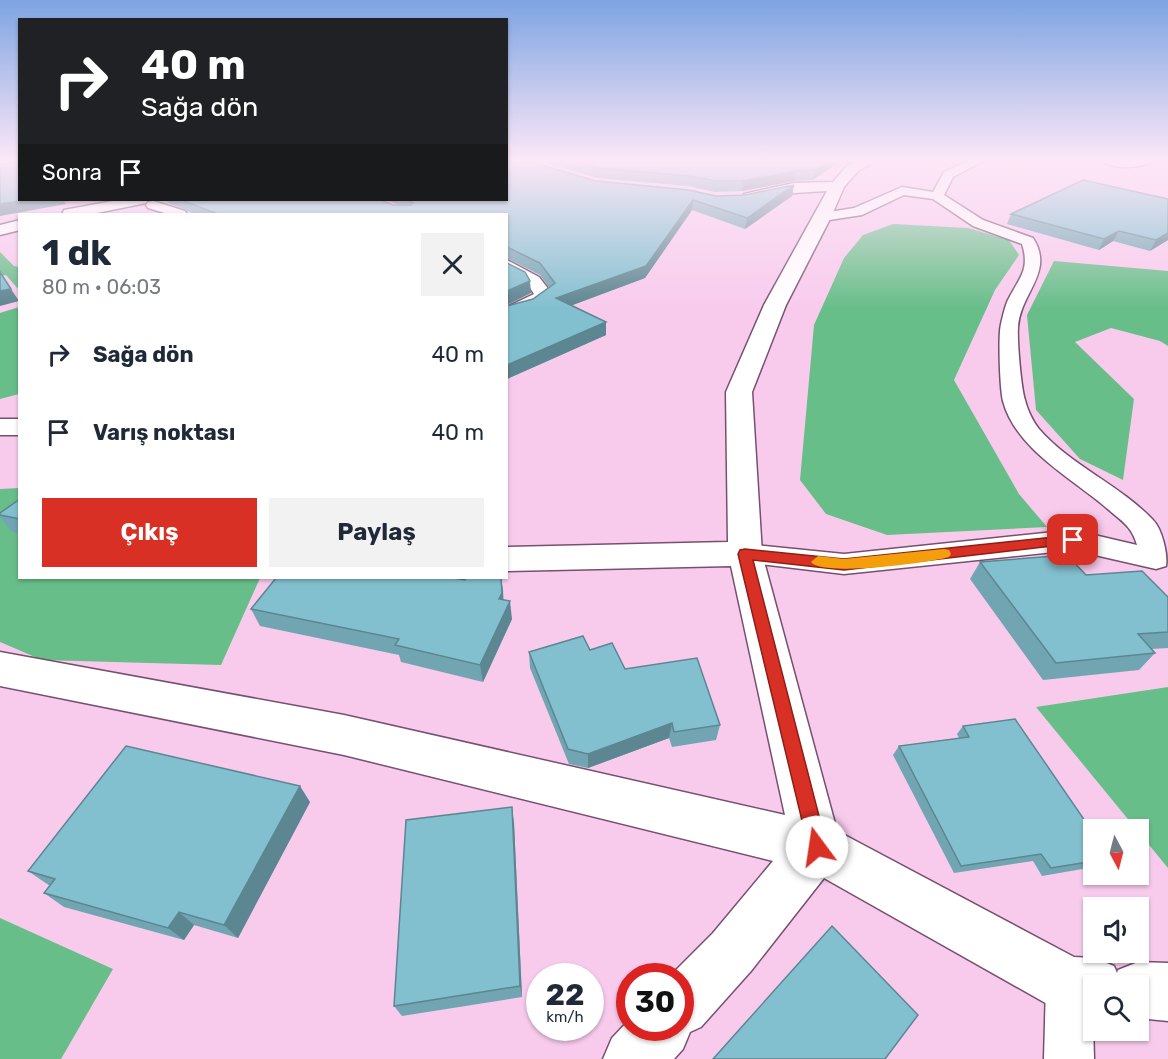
<!DOCTYPE html>
<html lang="tr">
<head>
<meta charset="utf-8">
<style>
	:root { --surface:#fff; --page:#f2f2f3; --text:#1f2937; --muted:#747a83; --accent:#d93025 }
	body { margin:0; font-family:Rubik,sans-serif; background:var(--page); color:var(--text); height:100vh; display:flex; flex-direction:column; font-size:22px; white-space:nowrap }
	* { box-sizing:border-box; margin:0 }
	p { font-size:20px; color:var(--muted) }
	.icon { flex:none; width:33px; height:33px; fill:none; stroke:currentColor; stroke-width:2; stroke-linecap:round; stroke-linejoin:round }
	.map { position:relative; flex:1; overflow:hidden }
	.side { position:absolute; left:18px; top:213px; width:490px; height:366px; display:flex; flex-direction:column; background:var(--surface); border-radius:0px; box-shadow:0 2px 4px #0004 }
	.side>* { flex:none }
	.top-card { position:absolute; left:18px; top:18px; width:490px; height:183px; border-radius:0px; box-shadow:0 2px 4px #0004; background:#202124; color:#fff; overflow:hidden }
	.needle { width:39px; rotate:173deg }
	.buttons { position:absolute; left:1083px; top:819px; display:grid; gap:12px }
	.buttons a { display:grid; place-items:center; width:66px; height:66px; border-radius:0px; background:var(--surface); box-shadow:0 2px 4px #0004; font-size:30px }
	.speed { position:absolute; left:526px; top:963px; display:flex; gap:12px; font-size:30px; font-weight:700; text-align:center }
	.speed>* { display:grid; place-content:center; width:78px; height:78px; border-radius:50%; background:var(--surface); box-shadow:0 2px 4px #0004; line-height:1 }
	.speed small { font-size:15px; font-weight:400 }
	.speed .limit { border:9px solid #d22; background:#fff; color:#111 }
	.pin { position:absolute; display:grid; place-items:center; width:51px; height:51px; color:#fff; margin:-26px; border-radius:12px; box-shadow:0 3px 9px #0006 }
	.me { position:absolute; width:66px; margin:-33px; rotate:346deg; stroke-linejoin:round; filter:drop-shadow(0 0 4px #0008) }
	.turn { display:flex; align-items:center; gap:21px; height:126px; padding:0 24px; font-size:27px }
	.turn .icon { width:78px; height:78px; stroke-width:2.5 }
	.turn b { display:block; font-size:42px; line-height:51px }
	.then { display:flex; align-items:center; height:57px; padding:0 24px; background:#0003; gap:12px; font-size:22px }
	.round { display:grid; place-items:center; flex:none; width:63px; height:63px; border-radius:0px; background:var(--page) }
	.headline { display:flex; align-items:center; justify-content:space-between; height:102px; padding:0 24px }
	h1 { font-size:36px; font-weight:700; line-height:45px }
	.primary-button { display:flex; gap:12px; margin-top:auto; padding:12px 24px }
	.primary-button a { flex:1; height:69px; border-radius:0px; background:var(--accent); color:#fff; font-size:24px; font-weight:700; line-height:69px; text-align:center }
	.primary-button a+a { background:var(--page); color:var(--text) }
	ul { padding:0; list-style:none }
	li { display:flex; align-items:center; gap:18px; height:78px; padding:0 24px }
	li div { flex:1 }
	li b { display:block; font-size:22px }
	li em { font-style:normal }
	.map>svg:first-child { display:block }
	.forest { fill:#68be89 }
	.lines { fill:none; stroke-linecap:round; stroke-linejoin:round }
	.lane-casing { stroke:#76506e; stroke-width:3 }
	.street-casing { stroke:#76506e; stroke-width:3 }
	.lane { fill:#fff; fill-rule:evenodd }
	.street { fill:#fff; fill-rule:evenodd }
	.wall { fill:#71a5b2 }
	.shaded-wall { fill:#5c8691 }
	.building { fill:#83c0cf; stroke:#5c8691; stroke-width:1.5 }
	.route { fill:#d93025; stroke:#8d1f18; stroke-width:1.5 }
	.slow { fill:#f59e0b }
</style>
</head>
<body>
<div class="map">
<svg width="1168" height="1059" viewBox="0 0 1168 1059">
	<rect width="100%" height="100%" fill="#f8cbed"/>
	<!-- forest -->
	<g class="forest">
		<path d="M893 224 968 228 1009 240 1019 255 995 290 954 380 1019 494 1047 527 887 535 826 514 800 480 814 325 844 258 863 235Z"/>
		<path d="M0 252 14 266 19 267V290L6 275 0 276Z"/>
		<path d="M1054 261 1168 271V346L1160 341 1111 328 1075 342 1134 399 1123 480 1080 459 1036 410 1027 315Z"/>
		<path d="M19 307V394L0 399V313Z"/>
		<path d="M19 488 20 578H260L221 665 42 660 0 642V489Z"/>
		<path d="M1168 687V868L1036 707Z"/>
		<path d="M0 918 113 969 61 1059H0Z"/>
	</g>
	<g class="lines">
		<defs>
			<g id="lane">
				<path d="M970 160H985L953 177 944 195 983 220 1033 238C1055 272 1020 293 1018 327 1017 341 1021 387 1025 400 1027 409 1033 422 1039 429 1070 465 1120 485 1153 520 1162 529 1168 554 1166 566L1156 569 1073 550 844 574 735 561 731 554 735 547 745 544 844 554 1073 530 1137 545C1132 527 1123 522 1109 510 1074 479 1016 450 1003 401 1000 389 998 336 1001 324 1003 316 1005 305 1009 298 1020 277 1030 269 1022 244L973 226 933 199 904 195 862 215 823 221 816 217 823 213 854 208 902 187 933 192 944 172Z"/>
				<path d="M1100 160H1155C1142 169 1113 170 1100 160Z"/>
				<path d="M153 201 185 211 187 214H168L148 208 146 205 148 202Z"/>
				<path d="M507 260 539 277 553 295 533 310 507 318V307L534 294 527 283 507 272Z"/>
				<path d="M1069 962 1085 969 1092 985 1094 1059H1044L1046 985 1053 969Z"/>
			</g>
			<g id="street">
				<path d="M859 160H877L858 171 844 187 831 217 786 305 752 392 762 554 837 831 1074 957 1094 958 1114 966 1117 973 1118 970 1138 962 1168 963V1021L1138 1018V986H1094V1014L1069 1013 1049 1005 824 878 751 971 701 1027 690 1032 683 1049 674 1059H603L612 1038 630 1019V1028H681V976H670L713 933 773 861 344 755 0 686V652L344 715 785 815 731 566 507 571V547L728 542 726 392 764 305 827 191 794 193 750 202 742 197 744 194 794 183 833 182 848 165Z"/>
				<path d="M118 200H148L146 203 92 214H62L64 210Z"/>
				<path d="M20 220V230L0 235V225Z"/>
				<rect x="0" y="419" width="20" height="16"/>
			</g>
		</defs>
		<!-- lane casing -->
		<use href="#lane" class="lane-casing"/>
		<!-- street casing -->
		<use href="#street" class="street-casing"/>
		<!-- lane -->
		<use href="#lane" class="lane"/>
		<!-- street -->
		<use href="#street" class="street"/>
	</g>
	<!-- wall -->
	<g class="wall">
		<path d="M538 160H842L813 180 794 181 742 191 715 192 688 186 597 178Z"/>
		<path d="M596 181 716 196 744 195 794 185 792 196 745 229 692 210 645 278 571 305 606 335 507 379V306L533 299 549 287 540 275 507 258V214H195L171 204 165 200H381L393 205H399L387 200H507Z"/>
		<path d="M1168 199V240L1150 251 1113 241 1099 250 1007 224 1011 214Z"/>
		<path d="M20 499V534L12 532 0 517V513Z"/>
		<path d="M980 562 1086 575 1168 597V648L1152 649 1155 653 1139 670 1043 680 970 579Z"/>
		<path d="M503 590V600L512 619 483 682 401 662 399 655 260 626 251 609Z"/>
		<path d="M590 650 625 669 720 725 716 740 672 747 669 738 588 768 569 764 530 668 529 652Z"/>
		<path d="M963 726 1094 834V867L1042 876 1033 861 954 873 893 755 899 746 959 738 957 734Z"/>
		<path d="M310 802 238 938 194 925 184 940 64 907 44 893 50 886 28 871Z"/>
		<path d="M514 823 522 997 402 1016 394 1006Z"/>
	</g>
	<!-- shaded-wall -->
	<g class="shaded-wall">
		<path d="M831 160H842L813 180 816 170Z"/>
		<path d="M796 171 794 181 742 191 743 181Z"/>
		<path d="M794 185 792 196 745 229 747 218Z"/>
		<path d="M27 200H76L64 202 66 204 0 216V204Z"/>
		<path d="M693 200 692 210 645 278 557 311 556 298Z"/>
		<path d="M1119 231 1113 241 1099 250 1104 239Z"/>
		<path d="M1168 233V240L1150 251 1156 240Z"/>
		<path d="M530 281 531 293 507 305V291Z"/>
		<path d="M11 289 19 301 0 306V291Z"/>
		<path d="M606 322V335L507 379V365Z"/>
		<path d="M501 578 503 590 504 610 499 599Z"/>
		<path d="M510 601 512 619 483 682 480 665Z"/>
		<path d="M672 723 669 738 588 768V754Z"/>
		<path d="M300 786 310 802 238 938 224 925Z"/>
		<path d="M512 807 514 823 522 997 520 986Z"/>
		<path d="M179 912 194 925 184 940 168 928Z"/>
	</g>
	<!-- building -->
	<g class="building">
		<path d="M507 160H524L596 181 689 190 716 196 744 195 794 185 747 218 693 200 646 266 556 298 606 322 507 365V306L533 299 555 283 540 263 507 247V214H218L181 200H381L393 205H411L413 203 407 200H507Z"/>
		<path d="M570 160H831L816 170 796 171 743 181H716L689 176 598 168Z"/>
		<path d="M20 161V200H27L0 204V164Z"/>
		<path d="M1083 180 1168 199V233L1156 240 1119 231 1104 239 1011 214Z"/>
		<path d="M507 263 525 272 530 281 507 291Z"/>
		<path d="M0 272 11 289 0 291Z"/>
		<path d="M20 499V519L0 515V513Z"/>
		<path d="M1067 555 1086 575 1142 571 1168 597V632L1138 634 1155 653 1056 663 980 562Z"/>
		<path d="M276 578H454L465 580 466 578H501L502 593 499 599 510 601 480 665 395 645 399 639 251 609Z"/>
		<path d="M583 636 590 650 612 643 625 669 697 658 720 725 674 732 672 723 588 754 568 749 529 652Z"/>
		<path d="M1015 719 1094 834V861L1051 868 1041 854 961 866 899 746 969 737 963 726Z"/>
		<path d="M126 746 300 786 224 925 179 912 168 928 44 893 55 879 28 871Z"/>
		<path d="M512 807 520 986 394 1006 406 820Z"/>
		<path d="M832 926 918 1015 885 1059H713Z"/>
	</g>
	<!-- sky -->
	<linearGradient id="sky" x2="0" y2="1"><stop stop-color="#7ea4e2"/><stop offset="0.52" stop-color="#fce8f7"/><stop offset="1" stop-color="#fce8f7" stop-opacity="0"/></linearGradient>
	<rect width="1168" height="308" fill="url(#sky)"/>
	<!-- route -->
	<path class="route" d="M1073 535 1080 540 1078 543 844 570 753 560 827 847 824 854 817 857 810 854 738 554 740 550 745 549 844 559Z"/>
	<!-- slow -->
	<path class="slow" d="M944 549 949 550 951 554 949 557C929 563 822 577 811 562L818 556 844 559Z"/>
</svg>
<div class="buttons">
<a><svg class="needle" viewBox="-14 -14 28 28"><path d="M0-13l5 13h-10z" fill="#e53935"/><path d="M0 13l5-13h-10z" fill="#747a83"/></svg></a>
<a><svg class="icon" aria-label="sound" viewBox="0 0 24 24"><path d="M4 9h4l5-4v14l-5-4H4zM17 9q2 3 0 6"/></svg></a>
<a><svg class="icon" aria-label="search" viewBox="0 0 24 24"><circle cx="10" cy="10" r="6"/><path d="M15 15l6 6"/></svg></a>
</div>
<div class="speed"><div>22<small>km/h</small></div><div class="limit">30</div></div>
<div class="pin" style="left:1073px;top:540px;background:#d93025"><svg class="icon" aria-label="arrive" viewBox="0 0 24 24"><path d="M6 21V4h12l-3 4 3 4H6"/></svg></div>
<svg class="me" style="left:817px;top:847px" viewBox="-20 -20 40 40"><circle r="19" fill="#fff"/><path d="M0-13L10 11 0 6-10 11z" fill="#d93025"/></svg>
<div class="top-card">
<div class="turn"><svg class="icon" aria-label="right" viewBox="0 0 24 24"><path d="M7 20v-9h11M14 6l5 5-5 5"/></svg><div><b>40 m</b>Sağa dön</div></div>
<div class="then">Sonra<svg class="icon" aria-label="arrive" viewBox="0 0 24 24"><path d="M6 21V4h12l-3 4 3 4H6"/></svg></div>
</div>
<section class="side">
<div class="headline"><div><h1>1 dk</h1><p>80 m · 06:03</p></div><a class="round"><svg class="icon" aria-label="close" viewBox="0 0 24 24"><path d="M6 6l12 12M18 6L6 18"/></svg></a></div>
<ul>
<li><svg class="icon" aria-label="right" viewBox="0 0 24 24"><path d="M7 20v-9h11M14 6l5 5-5 5"/></svg><div><b>Sağa dön</b></div><em>40 m</em></li>
<li><svg class="icon" aria-label="arrive" viewBox="0 0 24 24"><path d="M6 21V4h12l-3 4 3 4H6"/></svg><div><b>Varış noktası</b></div><em>40 m</em></li>
</ul>
<div class="primary-button"><a>Çıkış</a><a>Paylaş</a></div>
</section>
</div>
</body>
</html>
